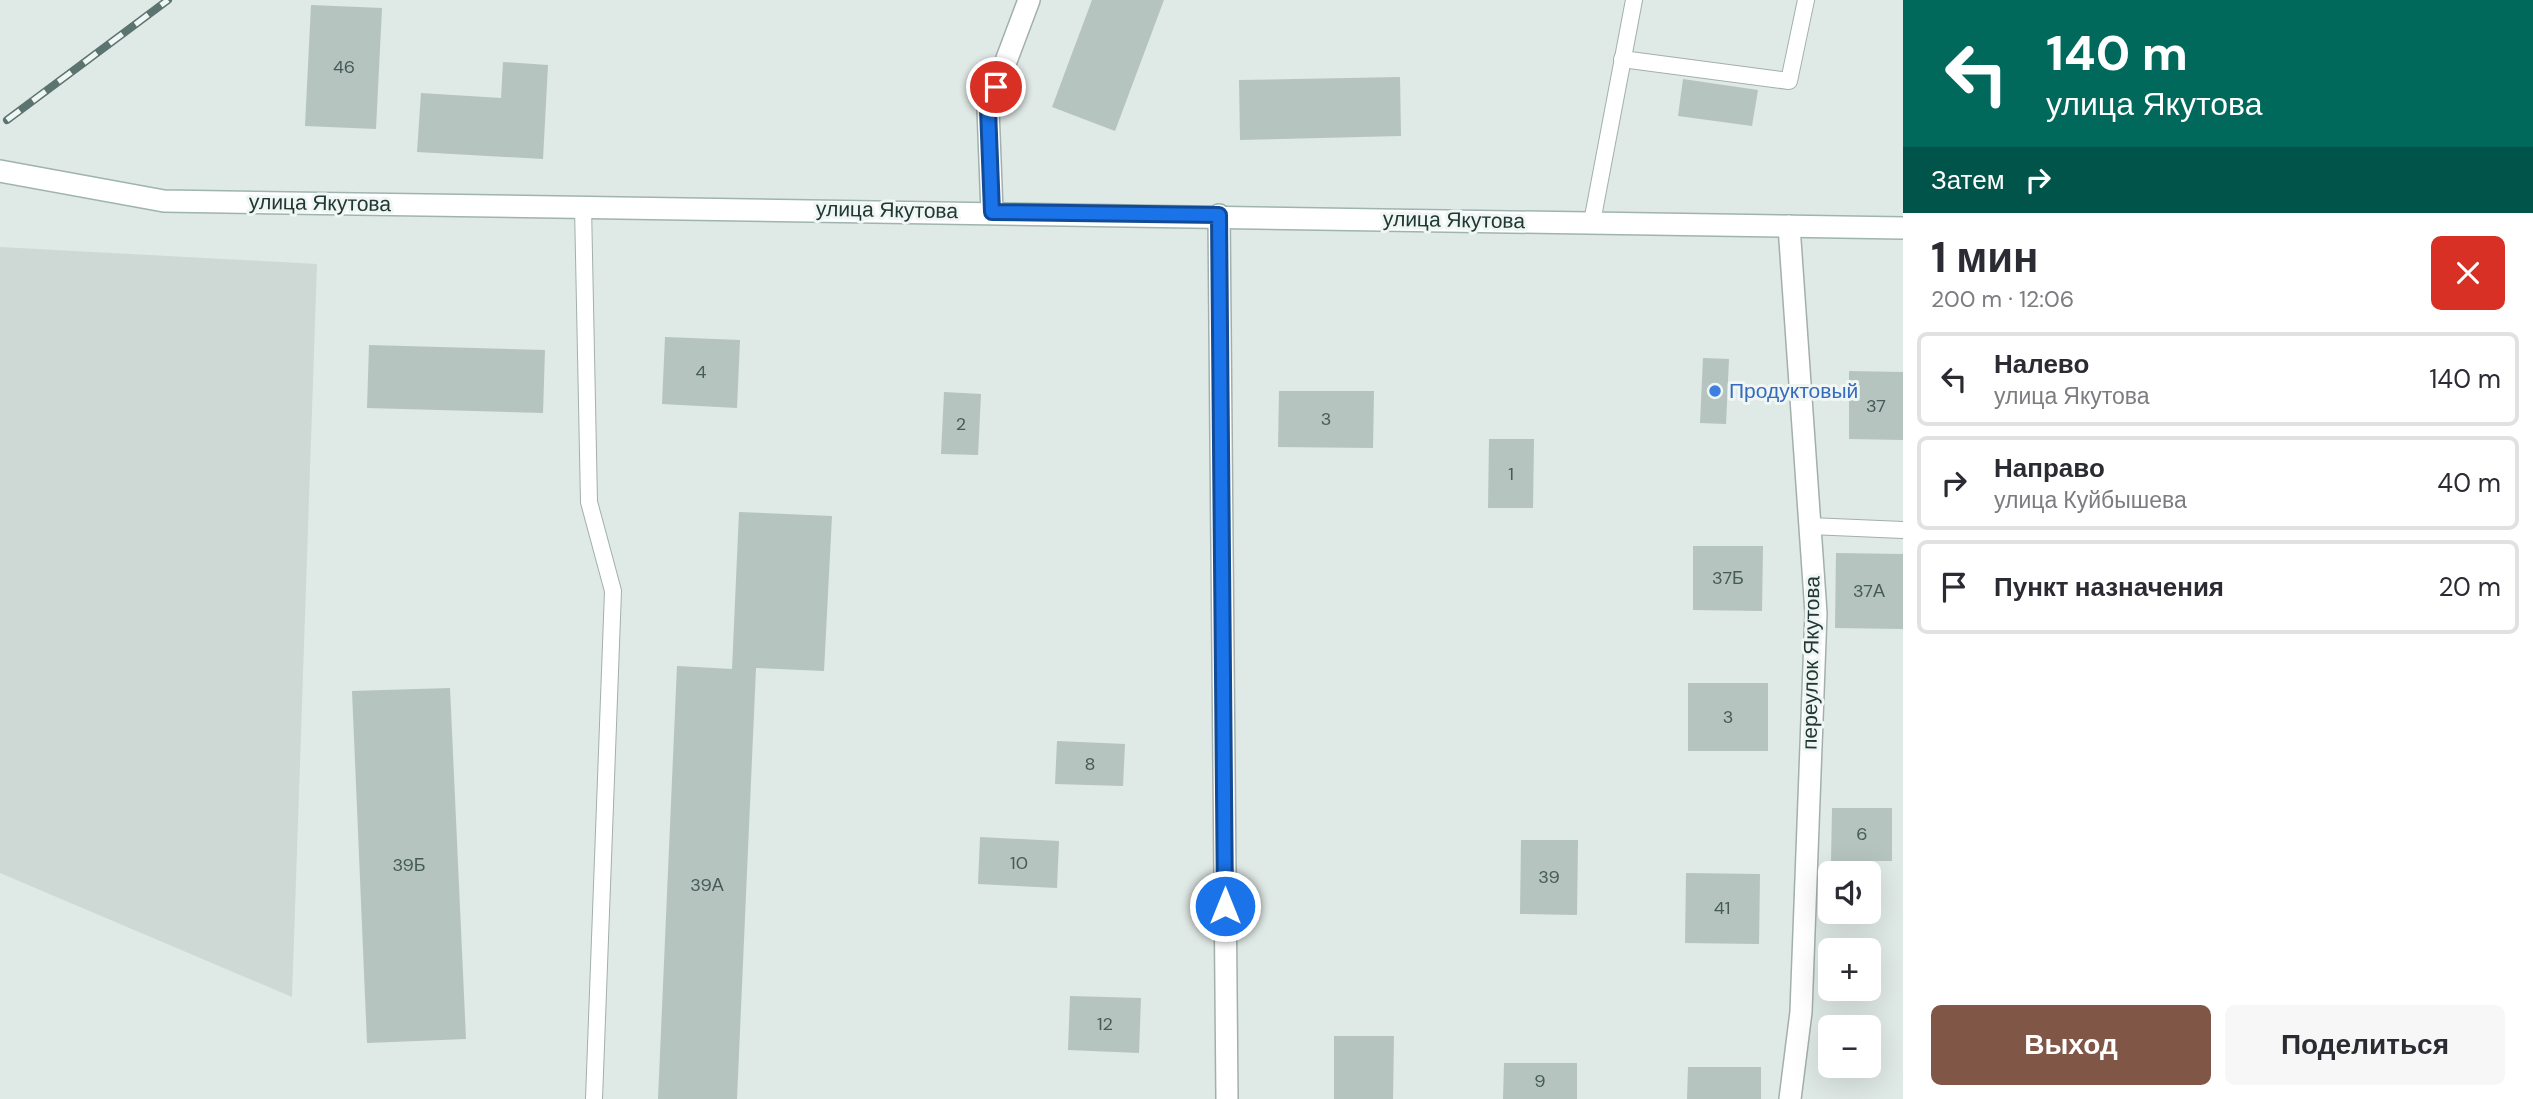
<!DOCTYPE html>
<html lang="ru">
<head>
<meta charset="utf-8">
<style>
	:root { --surface:#fff; --page:#f7f7f7; --text:#2b2b33; --muted:#7c7c81; --line:#e1e1e2; --accent:#805646 }
	body { margin:0; font-family:"DM Sans",sans-serif; background:var(--page); color:var(--text); height:100vh; display:flex; flex-direction:column; font-size:26px; white-space:nowrap }
	* { box-sizing:border-box; margin:0 }
	p { font-size:23px; color:var(--muted) }
	.icon { flex:none; width:38px; height:38px; fill:none; stroke:currentColor; stroke-width:2; stroke-linecap:round; stroke-linejoin:round }
	.map { position:relative; flex:1; overflow:hidden }
	.panel { display:flex; flex-direction:column; background:var(--surface); width:630px }
	.panel>* { flex:none }
	.guide { background:#00695c; color:#fff; overflow:hidden }
	.controls { position:absolute; left:1818px; top:861px; display:grid; gap:14px }
	.controls a { display:grid; place-items:center; width:63px; height:63px; border-radius:10px; background:var(--surface); box-shadow:0 7px 28px #0002; font-size:35px }
	.pin { position:absolute; display:grid; place-items:center; width:60px; height:60px; color:#fff; margin:-30px; border:4px solid #fff; border-radius:50%; box-shadow:0 2px 7px #0007 }
	.me { position:absolute; width:77px; margin:-38px; rotate:0deg; stroke-linejoin:round; filter:drop-shadow(0 0 5px #0008) }
	.turn { display:flex; align-items:center; gap:24px; height:147px; padding:0 28px; font-size:32px }
	.turn .icon { width:91px; height:91px; stroke-width:2.5 }
	.turn b { display:block; font-size:49px; line-height:60px }
	.then { display:flex; align-items:center; height:66px; padding:0 28px; background:#0003; gap:14px; font-size:26px }
	.round { display:grid; place-items:center; flex:none; width:74px; height:74px; border-radius:10px; background:var(--page) }
	.summary { display:flex; align-items:center; justify-content:space-between; height:119px; padding:0 28px }
	h1 { font-size:42px; font-weight:700; line-height:52px }
	.button { display:flex; gap:14px; margin-top:auto; padding:14px 28px }
	.button a { flex:1; height:80px; border-radius:10px; background:var(--accent); color:#fff; font-size:28px; font-weight:700; line-height:80px; text-align:center }
	.button a+a { background:var(--page); color:var(--text) }
	ul { padding:0; list-style:none }
	li { display:flex; align-items:center; gap:21px; height:94px; margin:0 14px 10px; padding:0 14px; border:4px solid var(--line); border-radius:10px }
	li div { flex:1 }
	li b { display:block; font-size:26px }
	li em { font-style:normal }
	main { display:flex; flex:1; min-height:0 }
	.map>svg:first-child { display:block }
	.built { fill:#ced9d5 }
	.building { fill:#b5c4bf }
	.lines { fill:none; stroke-linecap:round; stroke-linejoin:round }
	.lane-casing { stroke:#a2b0ad; stroke-width:18 }
	.street-casing { stroke:#a2b0ad; stroke-width:24 }
	.secondary-casing { stroke:#9fb4ae; stroke-width:24 }
	.lane { stroke:#fff; stroke-width:16 }
	.street { stroke:#fff; stroke-width:21 }
	.secondary { stroke:#fff; stroke-width:21 }
	.rail-casing { stroke:#5c746f; stroke-width:8 }
	.rail { stroke:#eff6f3; stroke-width:5; stroke-dasharray:16; stroke-linecap:butt }
	.route-casing { stroke:#114b97; stroke-width:18 }
	.route { stroke:#1a73e8; stroke-width:12 }
	.shop-dot { fill:#3f7fe0; stroke:#eff6f3; stroke-width:2.5 }
	.labels { text-anchor:middle; dominant-baseline:central; stroke-width:6; stroke-linejoin:round; paint-order:stroke }
	.number-label { font-size:18px; fill:#465b57 }
	.street-label { font-size:21px; fill:#213834; stroke:#eff6f3 }
	.shop-label { font-size:21px; fill:#366cbe; stroke:#eff6f3; text-anchor:start }
</style>
</head>
<body>
<main>
<div class="map">
<svg width="1903" height="1099" viewBox="0 0 1903 1099">
	<rect width="100%" height="100%" fill="#dfe9e6"/>
	<!-- built -->
	<path class="built" d="M0 247 317 264 292 997 0 873Z"/>
	<!-- building -->
	<g class="building">
		<path d="M1092 0H1164L1115 131 1052 107Z"/>
		<path d="M311 5 382 8 376 129 305 126Z"/>
		<path d="M503 62 548 65 543 159 417 152 421 93 501 98Z"/>
		<path d="M1400 77 1401 136 1240 140 1239 80Z"/>
		<path d="M1683 79 1758 90 1752 126 1678 116Z"/>
		<path d="M665 337 740 340 737 408 662 404Z"/>
		<path d="M369 345 545 350 543 413 367 408Z"/>
		<path d="M1703 358 1729 359 1726 424 1700 423Z"/>
		<path d="M1849 371 1903 372V440L1849 439Z"/>
		<path d="M1279 391H1374L1373 448 1278 447Z"/>
		<path d="M944 392 981 394 978 455 941 454Z"/>
		<path d="M1489 439H1534L1533 508H1488Z"/>
		<path d="M739 512 832 516 824 671 756 668 737 1099H658L677 666 732 669Z"/>
		<path d="M1693 546H1763L1762 611 1693 610Z"/>
		<path d="M1836 553 1903 554V629L1835 628Z"/>
		<rect x="1688" y="683" width="80" height="68"/>
		<path d="M450 688 466 1039 367 1043 352 691Z"/>
		<path d="M1057 741 1125 744 1123 786 1055 784Z"/>
		<path d="M1832 808H1892V861H1831Z"/>
		<path d="M980 837 1059 841 1057 888 978 884Z"/>
		<path d="M1521 840H1578L1577 915 1520 914Z"/>
		<path d="M1686 873 1760 874 1759 944 1685 943Z"/>
		<path d="M1070 996 1141 998 1139 1053 1068 1050Z"/>
		<path d="M1334 1036H1394L1393 1099H1334Z"/>
		<path d="M1504 1063H1577V1099H1503Z"/>
		<path d="M1688 1067H1761V1099H1687Z"/>
	</g>
	<g class="lines">
		<defs>
			<g id="lane">
				<path d="M1622 59 1789 81 1806 0"/>
				<path d="M583 206 589 502 613 591 594 1099"/>
				<path d="M1592 222 1634 0"/>
				<path d="M1810 526 1903 530"/>
			</g>
			<g id="street">
				<path d="M992 212 988 109 1029 0"/>
				<path d="M1219 215 1227 1099"/>
				<path d="M1789 226 1816 613 1801 1012 1790 1099"/>
			</g>
			<path id="secondary" d="M0 171 164 201 1903 228"/>
		</defs>
		<!-- lane casing -->
		<use href="#lane" class="lane-casing"/>
		<!-- street casing -->
		<use href="#street" class="street-casing"/>
		<!-- secondary casing -->
		<use href="#secondary" class="secondary-casing"/>
		<!-- lane -->
		<use href="#lane" class="lane"/>
		<!-- street -->
		<use href="#street" class="street"/>
		<!-- secondary -->
		<use href="#secondary" class="secondary"/>
		<defs>
			<path id="rail" d="M7 120 168 0"/>
		</defs>
		<!-- rail casing -->
		<use href="#rail" class="rail-casing"/>
		<!-- rail -->
		<use href="#rail" class="rail"/>
	</g>
	<g class="lines">
		<defs>
			<path id="route" d="M996 87 988 109 992 212 1219 215 1225 906"/>
		</defs>
		<!-- route casing -->
		<use href="#route" class="route-casing"/>
		<!-- route -->
		<use href="#route" class="route"/>
	</g>
	<!-- markers -->
	<circle class="shop-dot" cx="1715" cy="391" r="7"/>
	<g class="labels">
		<!-- number labels -->
		<g class="number-label">
			<text x="344" y="67">46</text>
			<text x="701" y="372">4</text>
			<text x="1876" y="406">37</text>
			<text x="1326" y="419">3</text>
			<text x="961" y="424">2</text>
			<text x="1511" y="474">1</text>
			<text x="1728" y="578">37Б</text>
			<text x="1869" y="591">37А</text>
			<text x="1728" y="717">3</text>
			<text x="1090" y="764">8</text>
			<text x="1862" y="834">6</text>
			<text x="1019" y="863">10</text>
			<text x="409" y="865">39Б</text>
			<text x="1549" y="877">39</text>
			<text x="707" y="885">39А</text>
			<text x="1722" y="908">41</text>
			<text x="1105" y="1024">12</text>
			<text x="1540" y="1081">9</text>
		</g>
		<!-- street labels -->
		<g class="street-label">
			<text transform="translate(320 203) rotate(1)">улица Якутова</text>
			<text transform="translate(887 210) rotate(1)">улица Якутова</text>
			<text transform="translate(1454 220) rotate(1)">улица Якутова</text>
			<text transform="translate(1811 663) rotate(-89)">переулок Якутова</text>
		</g>
		<!-- shop labels -->
		<g class="shop-label">
			<text x="1729" y="391">Продуктовый</text>
		</g>
	</g>
</svg>
<div class="controls">
<a><svg class="icon" aria-label="sound" viewBox="0 0 24 24"><path d="M4 9h4l5-4v14l-5-4H4zM17 9q2 3 0 6"/></svg></a>
<a>+</a>
<a>−</a>
</div>
<div class="pin" style="left:996px;top:87px;background:#d93025"><svg class="icon" aria-label="arrive" viewBox="0 0 24 24"><path d="M6 21V4h12l-3 4 3 4H6"/></svg></div>
<svg class="me" style="left:1225px;top:906px" viewBox="-20 -20 40 40"><circle r="17" fill="#1a73e8" stroke="#fff" stroke-width="3"/><path d="M0-11L8 9 0 5-8 9z" fill="#fff"/></svg>
</div>
<section class="panel">
<div class="guide">
<div class="turn"><svg class="icon" aria-label="left" viewBox="0 0 24 24"><path d="M17 20v-9H6M10 6l-5 5 5 5"/></svg><div><b>140 m</b>улица Якутова</div></div>
<div class="then">Затем<svg class="icon" aria-label="right" viewBox="0 0 24 24"><path d="M7 20v-9h11M14 6l5 5-5 5"/></svg></div>
</div>
<div class="summary"><div><h1>1 мин</h1><p>200 m · 12:06</p></div><a class="round" style="background:#d93025;color:#fff"><svg class="icon" aria-label="close" viewBox="0 0 24 24"><path d="M6 6l12 12M18 6L6 18"/></svg></a></div>
<ul>
<li><svg class="icon" aria-label="left" viewBox="0 0 24 24"><path d="M17 20v-9H6M10 6l-5 5 5 5"/></svg><div><b>Налево</b><p>улица Якутова</p></div><em>140 m</em></li>
<li><svg class="icon" aria-label="right" viewBox="0 0 24 24"><path d="M7 20v-9h11M14 6l5 5-5 5"/></svg><div><b>Направо</b><p>улица Куйбышева</p></div><em>40 m</em></li>
<li><svg class="icon" aria-label="arrive" viewBox="0 0 24 24"><path d="M6 21V4h12l-3 4 3 4H6"/></svg><div><b>Пункт назначения</b></div><em>20 m</em></li>
</ul>
<div class="button"><a>Выход</a><a>Поделиться</a></div>
</section>
</main>
</body>
</html>
